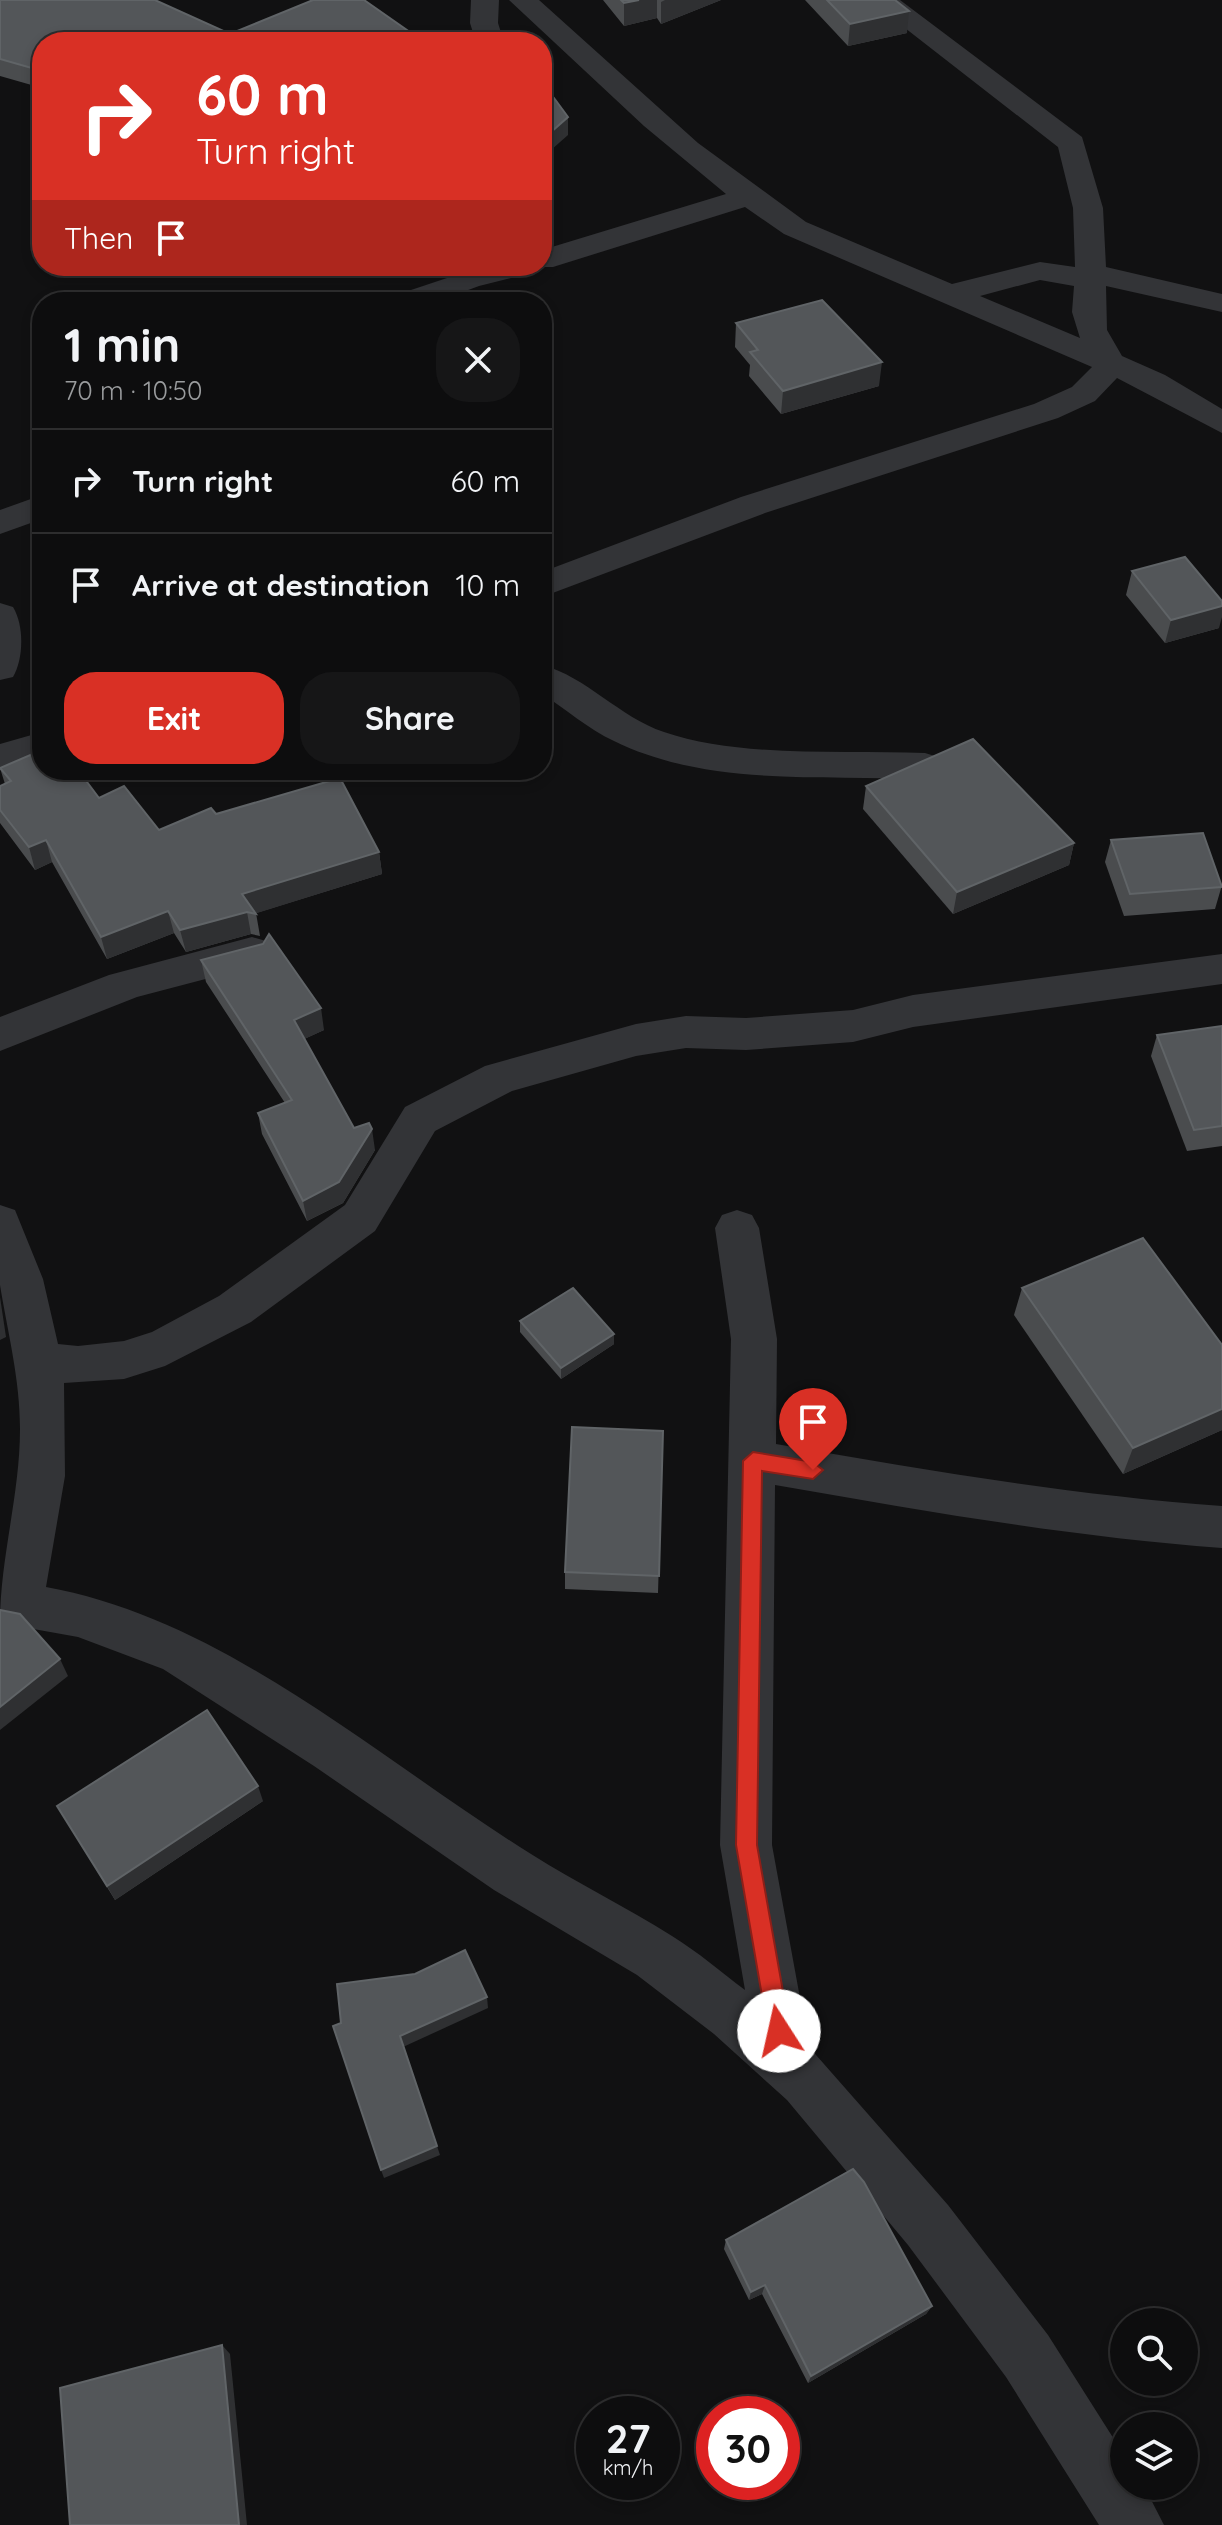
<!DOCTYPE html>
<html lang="en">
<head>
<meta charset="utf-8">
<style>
	:root { --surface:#0d0d0e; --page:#161617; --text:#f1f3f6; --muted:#9a9c9e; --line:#2d2d2e; --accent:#d93025 }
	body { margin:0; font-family:Quicksand,sans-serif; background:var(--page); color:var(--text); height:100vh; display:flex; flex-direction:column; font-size:30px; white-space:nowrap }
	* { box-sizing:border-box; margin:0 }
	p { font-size:26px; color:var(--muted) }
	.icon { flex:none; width:44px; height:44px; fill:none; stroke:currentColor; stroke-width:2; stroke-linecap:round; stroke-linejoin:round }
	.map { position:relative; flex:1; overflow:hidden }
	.sheet { position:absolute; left:32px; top:292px; width:520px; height:488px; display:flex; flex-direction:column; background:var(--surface); border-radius:32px; box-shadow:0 4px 12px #0003,0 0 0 2px var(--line) }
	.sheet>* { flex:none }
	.hud { position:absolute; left:32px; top:32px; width:520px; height:244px; border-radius:32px; box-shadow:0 4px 12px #0003,0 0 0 2px var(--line); background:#d93025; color:#fff; overflow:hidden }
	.controls { position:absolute; left:1110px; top:2308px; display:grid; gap:16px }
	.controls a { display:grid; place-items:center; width:88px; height:88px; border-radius:50%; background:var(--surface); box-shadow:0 4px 12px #0003,0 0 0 2px var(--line); font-size:40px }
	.speed { position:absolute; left:576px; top:2396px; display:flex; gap:16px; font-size:40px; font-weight:700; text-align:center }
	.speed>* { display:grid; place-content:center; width:104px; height:104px; border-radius:50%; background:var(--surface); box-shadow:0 4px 12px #0003,0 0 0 2px var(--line); line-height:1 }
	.speed small { font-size:20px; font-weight:400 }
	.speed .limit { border:12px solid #d22; background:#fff; color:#111 }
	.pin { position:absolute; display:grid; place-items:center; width:68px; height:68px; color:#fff; margin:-82px -34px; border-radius:50% 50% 50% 0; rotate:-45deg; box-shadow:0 0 8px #0007 }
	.pin .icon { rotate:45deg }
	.me { position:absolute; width:88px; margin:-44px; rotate:350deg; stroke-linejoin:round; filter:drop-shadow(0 0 6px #0008) }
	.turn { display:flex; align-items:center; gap:28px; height:168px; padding:0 32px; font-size:36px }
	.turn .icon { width:104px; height:104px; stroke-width:2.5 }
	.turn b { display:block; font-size:56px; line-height:68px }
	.then { display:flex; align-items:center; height:76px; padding:0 32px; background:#0003; gap:16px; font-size:30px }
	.round { display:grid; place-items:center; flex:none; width:84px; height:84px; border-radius:32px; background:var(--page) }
	.overview { display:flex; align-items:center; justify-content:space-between; height:136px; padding:0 32px }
	h1 { font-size:48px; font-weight:700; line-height:60px }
	.action { display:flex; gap:16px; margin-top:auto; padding:16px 32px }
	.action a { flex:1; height:92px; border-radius:32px; background:var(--accent); color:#fff; font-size:32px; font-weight:700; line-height:92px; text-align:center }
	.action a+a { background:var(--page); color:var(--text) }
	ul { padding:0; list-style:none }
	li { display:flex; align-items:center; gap:24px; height:104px; padding:0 32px; border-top:2px solid var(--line) }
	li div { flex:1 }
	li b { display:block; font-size:30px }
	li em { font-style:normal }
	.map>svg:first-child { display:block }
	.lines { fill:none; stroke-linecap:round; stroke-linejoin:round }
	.minor { fill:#333437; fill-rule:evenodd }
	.wall { fill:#4a4c4e }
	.shaded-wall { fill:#2f3032 }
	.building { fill:#535659; stroke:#606467; stroke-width:2 }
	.route { fill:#d93025; stroke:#8d1f18; stroke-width:2 }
</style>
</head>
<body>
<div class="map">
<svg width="1222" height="2525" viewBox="0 0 1222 2525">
	<rect width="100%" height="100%" fill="#111112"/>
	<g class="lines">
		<!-- minor -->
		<g class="minor">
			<path d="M471 0H499L498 23 504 42H476L470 23Z"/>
			<path d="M509 0H539L698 143 806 222 952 284 1040 262 1075 267 1073 208 1058 147 869 0H900L1082 137 1103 208 1106 267 1222 294V312L1106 286 1107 330 1122 356 1165 375 1222 409V433L1117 378 1095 401 1058 418 765 513 542 597V572L741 497 1034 404 1072 387 1092 367 784 234 745 207 553 267H534L531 273 479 286 436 302H391L396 295 483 266H542V250L726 194 644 126ZM1040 280 1074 286 1072 312 1080 338 980 296Z"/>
			<path d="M42 495V519L0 534V510Z"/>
			<path d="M0 603 13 607C24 625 24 658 13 677L0 680Z"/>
			<path d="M542 665C587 677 619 717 664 732 738 758 846 750 925 753L938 757 944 766 938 775 925 779C824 775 707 787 614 741 588 729 566 709 542 694Z"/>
			<path d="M42 732V758L0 770V744Z"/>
			<path d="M252 937 266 941 272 952 266 963 137 997 0 1051V1017L109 975Z"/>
			<path d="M1222 954V984L913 1027 853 1042 746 1050 686 1048 636 1056 512 1091 435 1131 375 1231 251 1322 165 1366 124 1379 64 1383 65 1476 46 1587C225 1619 380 1760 531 1854 577 1883 626 1907 672 1936 698 1952 721 1972 745 1990L720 1845 731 1339 715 1228 722 1215 737 1210 752 1215 759 1228 777 1339 776 1444C924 1470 1071 1495 1222 1506V1548C1071 1537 924 1511 775 1485L772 1845 809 2047 948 2205 1048 2335 1124 2455V2486H1144L1164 2525H1099L1006 2377 908 2245 787 2100 714 2034 637 1975 494 1890 314 1766 163 1669 78 1637 0 1623C0 1558 20 1495 20 1429 20 1379 8 1334 0 1285 0 1259 0 1231 0 1205L15 1210 43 1279 58 1344 78 1346 124 1341 152 1332 219 1296 345 1205 405 1107 485 1066 636 1024 686 1016 746 1018 853 1010 913 995Z"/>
		</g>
	</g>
	<!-- wall -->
	<g class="wall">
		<path d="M0 0 230 34 414 35 42 42V88L0 76Z"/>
		<path d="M603 0H721L661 24 657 18 624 26Z"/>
		<path d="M805 0H895L907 33 848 46Z"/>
		<path d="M736 323 879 386 781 414 749 376 750 365 735 347Z"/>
		<path d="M1132 571 1219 628 1165 643 1126 595Z"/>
		<path d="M0 768 99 798 159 830 216 814 379 852 382 874 256 913 260 936 251 934 186 952 174 933 107 959 52 862 35 870 0 823V786L5 784Z"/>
		<path d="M866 786 1074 843 1069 865 953 914 863 809Z"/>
		<path d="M1111 840 1222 885 1215 909 1124 916 1105 862Z"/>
		<path d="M201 960 324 1030 304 1039 354 1128 375 1150 343 1203 307 1221 262 1134 258 1113 285 1103 206 982Z"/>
		<path d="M1222 1026V1146L1187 1151 1151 1056 1157 1035Z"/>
		<path d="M1022 1288 1222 1345V1430L1123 1474 1014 1315Z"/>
		<path d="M520 1321 614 1344 561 1379 520 1332Z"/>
		<path d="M663 1431 658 1593 565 1589V1572Z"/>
		<path d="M263 1801 115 1900 57 1806Z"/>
		<path d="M726 2240 932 2306 926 2314 808 2383 762 2294 749 2300 724 2249Z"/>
	</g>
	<!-- shaded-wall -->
	<g class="shaded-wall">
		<path d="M639 0H657V18L624 26V3Z"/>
		<path d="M665 0H721L661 24V2Z"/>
		<path d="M909 11 907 33 848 46 850 24Z"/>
		<path d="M414 35V42H406V38Z"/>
		<path d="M568 117V135L542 158V140Z"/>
		<path d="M882 362 879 386 781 414 783 391Z"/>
		<path d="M1222 606V617L1219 628 1165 643 1171 620Z"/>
		<path d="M46 840 52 862 35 870 29 847Z"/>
		<path d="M1074 843 1069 865 953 914 957 892Z"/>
		<path d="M379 852 382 874 254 914 247 912 251 934 186 952 180 930 242 894Z"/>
		<path d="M168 911 174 933 107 959 101 937Z"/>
		<path d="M321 1008 324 1030 298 1042 294 1020Z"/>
		<path d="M372 1129 375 1150 343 1203 307 1221 303 1201Z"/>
		<path d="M0 1297 6 1337 0 1340Z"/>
		<path d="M614 1334V1344L561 1379V1368Z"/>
		<path d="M1222 1409V1430L1123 1474 1133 1448Z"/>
		<path d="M60 1659 68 1676 0 1730V1707Z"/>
		<path d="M258 1786 263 1801 115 1900 107 1886Z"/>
		<path d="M487 1997 488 2008 403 2047 400 2036Z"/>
		<path d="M437 2146 440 2155 384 2178 381 2170Z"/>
		<path d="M765 2285 762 2294 749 2300 751 2292Z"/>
		<path d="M932 2306 926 2314 808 2383 811 2376Z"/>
		<path d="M222 2345 230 2354 247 2525H239Z"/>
	</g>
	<!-- building -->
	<g class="building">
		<path d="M0 0H155L230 34 313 0H364L414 35 406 38 412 42H42V71L0 59Z"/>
		<path d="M621 0H639L624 3Z"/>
		<path d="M827 0H895L909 11 850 24Z"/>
		<path d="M554 98 568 117 542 140V105Z"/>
		<path d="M822 300 882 362 783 391 750 352 758 350 736 323Z"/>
		<path d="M1185 557 1222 601V606L1171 620 1132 571Z"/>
		<path d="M973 739 1074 843 957 892 866 786Z"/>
		<path d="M42 750V770H78L99 798 124 786 159 830 211 808 216 814 340 778 379 852 242 894 256 914 247 912 180 930 168 911 101 937 46 840 29 847 0 810V786L11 781 0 768Z"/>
		<path d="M1203 833 1222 887 1130 894 1111 840Z"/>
		<path d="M269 934 321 1008 294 1020 354 1128 369 1123 372 1129 339 1182 303 1201 258 1113 292 1100 201 960 263 944Z"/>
		<path d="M1222 1026V1126L1194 1130 1157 1035Z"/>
		<path d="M1143 1238 1222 1345V1409L1133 1448 1022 1288Z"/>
		<path d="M573 1288 614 1334 561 1368 520 1321Z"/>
		<path d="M572 1427 663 1431 659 1576 565 1572Z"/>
		<path d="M0 1610 20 1614 60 1659 0 1707Z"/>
		<path d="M207 1710 258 1786 107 1886 57 1806Z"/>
		<path d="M465 1950 487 1997 400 2036 437 2146 381 2170 333 2026 341 2023 337 1984 415 1974Z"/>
		<path d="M853 2169 864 2182 932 2306 811 2376 765 2285 751 2292 726 2240Z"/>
		<path d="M222 2345 239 2525H70L60 2388Z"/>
	</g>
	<!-- route -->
	<path class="route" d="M753 1452 813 1462 823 1470 813 1479 762 1471 757 1845 790 2031 787 2039 779 2042 771 2039 768 2031 736 1845 743 1461Z"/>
</svg>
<div class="controls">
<a><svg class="icon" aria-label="search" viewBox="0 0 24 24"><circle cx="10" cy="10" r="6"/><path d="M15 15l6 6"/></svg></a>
<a><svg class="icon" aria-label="layers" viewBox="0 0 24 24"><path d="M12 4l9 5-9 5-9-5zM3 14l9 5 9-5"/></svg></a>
</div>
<div class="speed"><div>27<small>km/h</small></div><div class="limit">30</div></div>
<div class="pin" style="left:813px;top:1470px;background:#d93025"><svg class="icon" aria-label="arrive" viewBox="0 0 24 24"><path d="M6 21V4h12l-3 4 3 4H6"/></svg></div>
<svg class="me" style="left:779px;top:2031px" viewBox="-20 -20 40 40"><circle r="19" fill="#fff"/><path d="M0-13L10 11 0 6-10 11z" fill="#d93025"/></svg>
<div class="hud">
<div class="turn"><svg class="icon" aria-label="right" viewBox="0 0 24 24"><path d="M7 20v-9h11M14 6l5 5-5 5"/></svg><div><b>60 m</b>Turn right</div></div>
<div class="then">Then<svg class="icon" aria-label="arrive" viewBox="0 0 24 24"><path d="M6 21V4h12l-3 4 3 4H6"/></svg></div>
</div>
<section class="sheet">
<div class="overview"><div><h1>1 min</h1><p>70 m · 10:50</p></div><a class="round"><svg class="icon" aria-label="close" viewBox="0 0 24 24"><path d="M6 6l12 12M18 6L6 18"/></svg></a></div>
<ul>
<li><svg class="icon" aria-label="right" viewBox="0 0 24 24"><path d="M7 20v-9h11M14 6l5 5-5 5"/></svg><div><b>Turn right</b></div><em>60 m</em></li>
<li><svg class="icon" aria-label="arrive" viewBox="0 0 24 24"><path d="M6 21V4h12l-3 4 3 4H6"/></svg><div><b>Arrive at destination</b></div><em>10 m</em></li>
</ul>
<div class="action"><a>Exit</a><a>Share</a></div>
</section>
</div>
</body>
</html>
